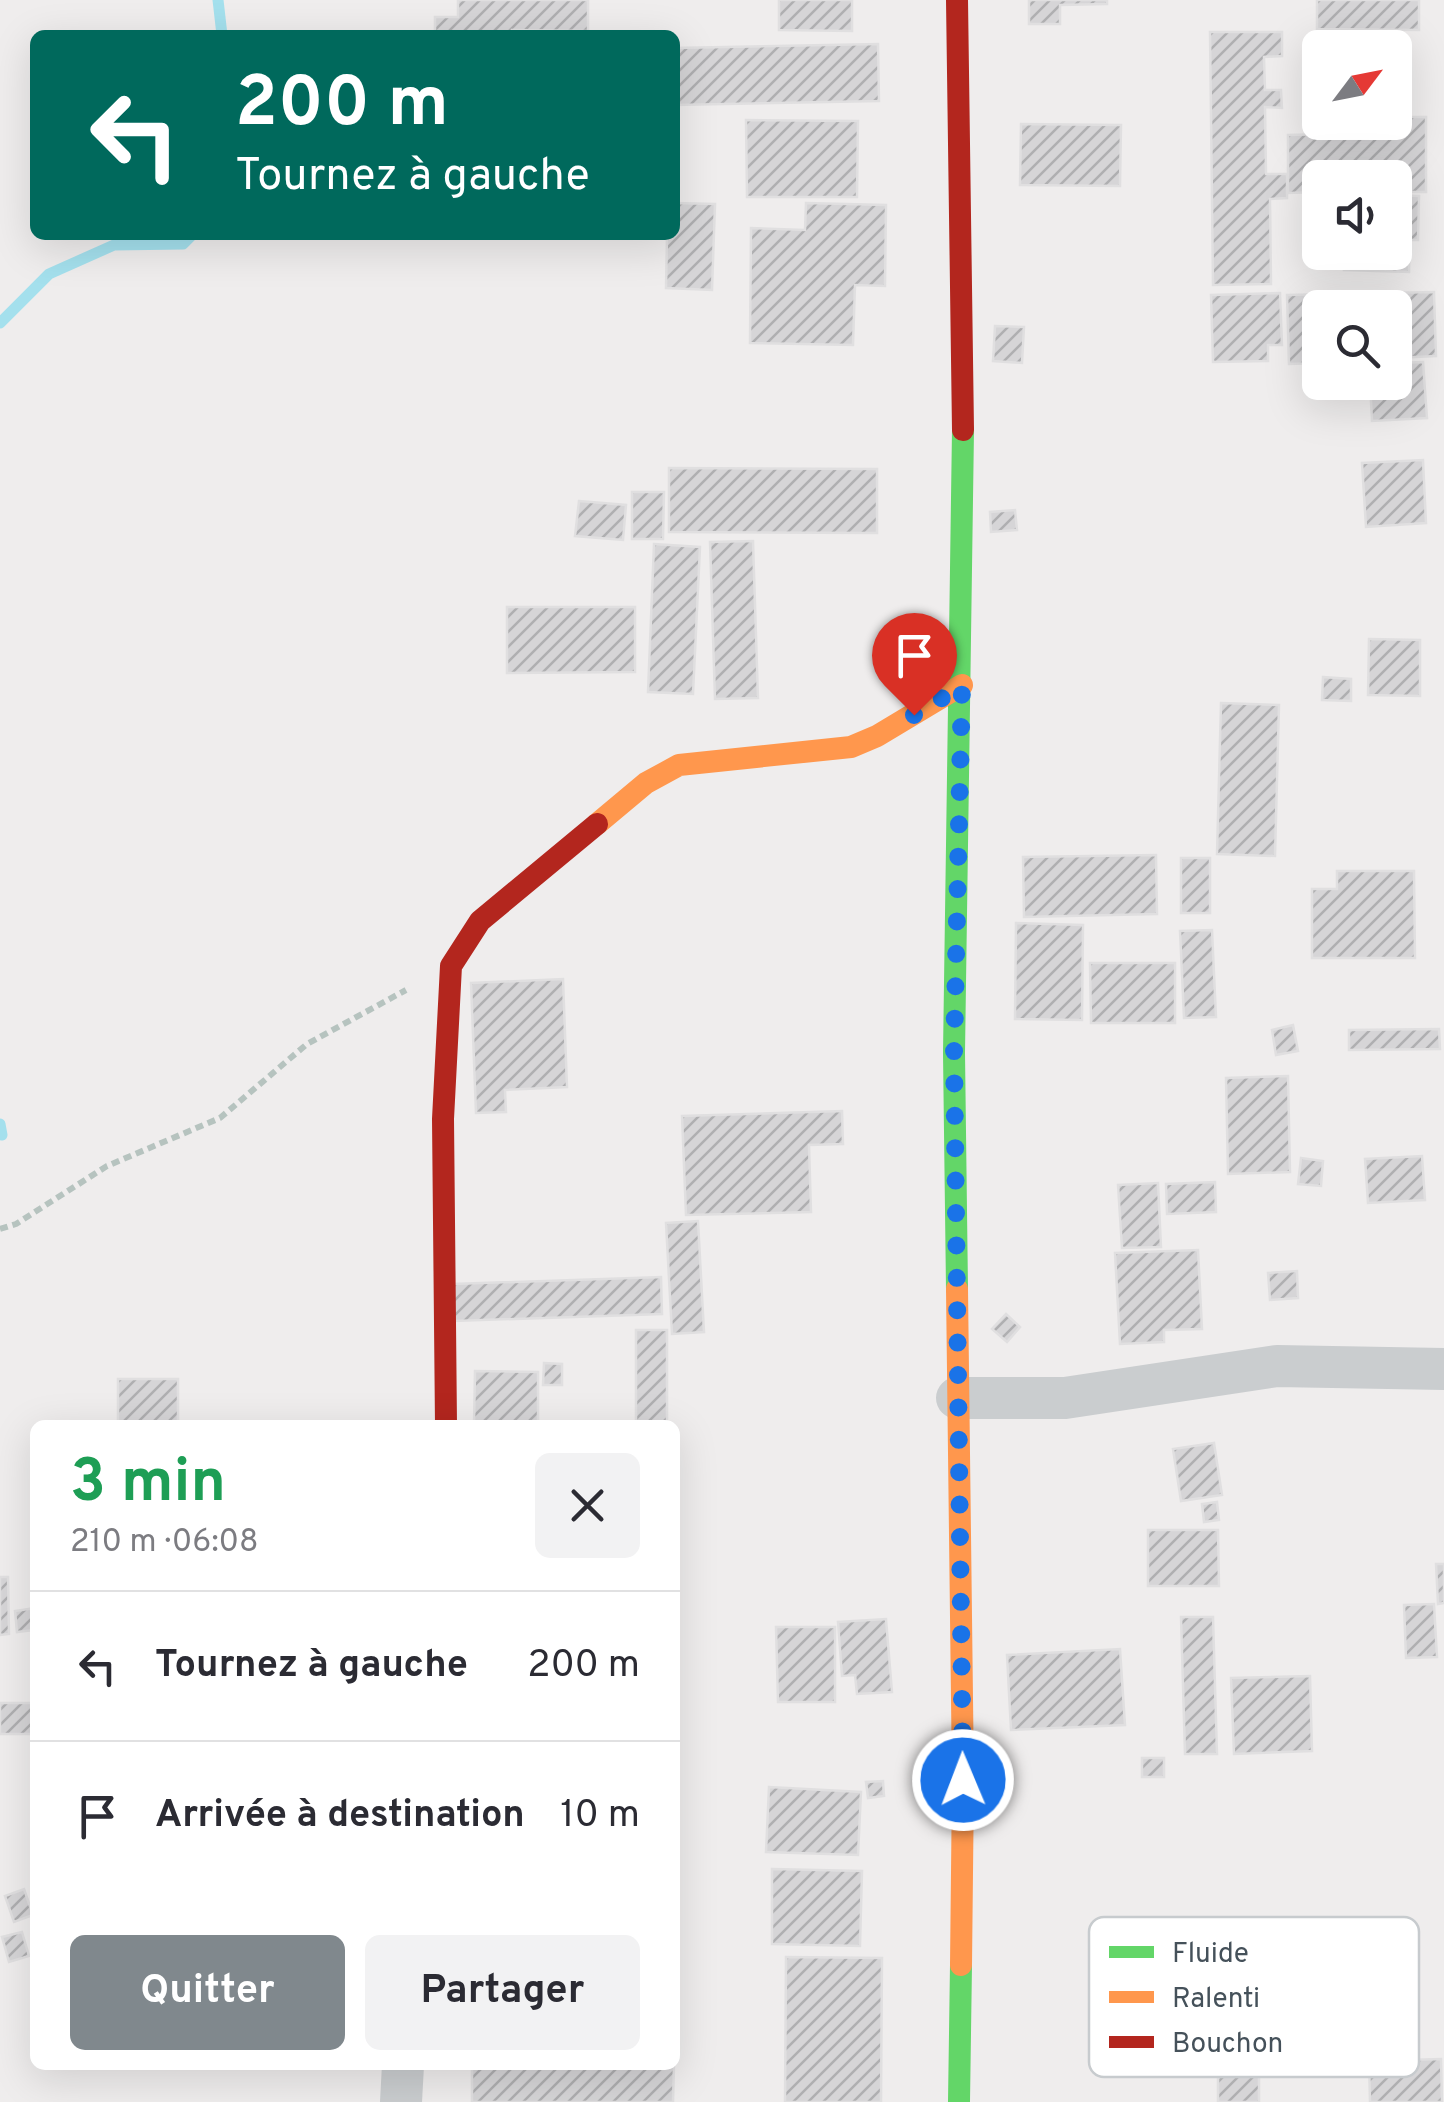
<!DOCTYPE html>
<html lang="fr">
<head>
<meta charset="utf-8">
<style>
	:root { --surface:#fff; --page:#f2f2f3; --text:#2b2b33; --muted:#7c7c81; --line:#e1e1e2; --accent:#80888d }
	body { margin:0; font-family:Overpass,sans-serif; background:var(--page); color:var(--text); height:100vh; display:flex; flex-direction:column; font-size:38px; white-space:nowrap }
	* { box-sizing:border-box; margin:0 }
	p { font-size:32px; color:var(--muted) }
	.icon { flex:none; width:55px; height:55px; fill:none; stroke:currentColor; stroke-width:2; stroke-linecap:round; stroke-linejoin:round }
	.map { position:relative; flex:1; overflow:hidden }
	.side { position:absolute; left:30px; top:1420px; width:650px; height:650px; display:flex; flex-direction:column; background:var(--surface); border-radius:15px; box-shadow:0 10px 40px #0002 }
	.side>* { flex:none }
	.top-card { position:absolute; left:30px; top:30px; width:650px; height:210px; border-radius:15px; box-shadow:0 10px 40px #0002; background:#00695c; color:#fff; overflow:hidden }
	.needle { width:65px; rotate:58deg }
	.tools { position:absolute; left:1302px; top:30px; display:grid; gap:20px }
	.tools a { display:grid; place-items:center; width:110px; height:110px; border-radius:15px; background:var(--surface); box-shadow:0 10px 40px #0002; font-size:50px }
	.pin { position:absolute; display:grid; place-items:center; width:85px; height:85px; color:#fff; margin:-102px -42px; border-radius:50% 50% 50% 0; rotate:-45deg; box-shadow:0 0 10px #0007 }
	.pin .icon { rotate:45deg }
	.me { position:absolute; width:110px; margin:-55px; rotate:359deg; stroke-linejoin:round; filter:drop-shadow(0 0 8px #0008) }
	.turn { display:flex; align-items:center; gap:35px; height:210px; padding:0 40px; font-size:45px }
	.turn .icon { width:130px; height:130px; stroke-width:2.5 }
	.turn b { display:block; font-size:70px; line-height:85px }
	.round { display:grid; place-items:center; flex:none; width:105px; height:105px; border-radius:15px; background:var(--page) }
	.head { display:flex; align-items:center; justify-content:space-between; height:170px; padding:0 40px }
	h1 { font-size:60px; font-weight:700; line-height:75px; color:#1e9e55 }
	.action { display:flex; gap:20px; margin-top:auto; padding:20px 40px }
	.action a { flex:1; height:115px; border-radius:15px; background:var(--accent); color:#fff; font-size:40px; font-weight:700; line-height:115px; text-align:center }
	.action a+a { background:var(--page); color:var(--text) }
	ul { padding:0; list-style:none }
	li { display:flex; align-items:center; gap:30px; height:150px; padding:0 40px; border-top:2px solid var(--line) }
	li div { flex:1 }
	li b { display:block; font-size:38px }
	li em { font-style:normal }
	.map>svg:first-child { display:block }
	.lines { fill:none; stroke-linecap:round; stroke-linejoin:round }
	.stream { stroke:#a4e0ed; stroke-width:11 }
	.building { fill:url(#building-hatch); stroke:#e0dfe0; stroke-width:2.5 }
	.path { stroke:#b6c3bf; stroke-width:6; stroke-dasharray:8 5; stroke-linecap:butt }
	.street { stroke:#cacdcf; stroke-width:42 }
	.fast { stroke:#63d668; stroke-width:22 }
	.slow { stroke:#ff974d; stroke-width:22 }
	.jam { stroke:#b3261e; stroke-width:22 }
	.route { stroke:#1a73e8; stroke-width:18; stroke-dasharray:0 32.4 }
	.key { fill:#fff; stroke:#c7cbce; stroke-width:2.5 }
	.key-label { font-size:28px; fill:#45515a }
</style>
</head>
<body>
<div class="map">
<svg width="1444" height="2102" viewBox="0 0 1444 2102">
	<defs>
		<pattern id="building-hatch" width="6" height="6" patternUnits="userSpaceOnUse" patternTransform="scale(2.5)"><rect width="6" height="6" fill="#d6d5d7"/><path d="M-1 1l2-2M0 6l6-6M5 7l2-2" fill="none" stroke="#afafb1"/></pattern>
	</defs>
	<rect width="100%" height="100%" fill="#efeded"/>
	<g class="lines">
		<!-- stream -->
		<g class="stream">
			<path d="M218 0 222 35"/>
			<path d="M0 323 49 274 114 245 183 244 192 235"/>
			<path d="M0 1124 2 1135"/>
		</g>
	</g>
	<!-- building -->
	<g class="building">
		<path d="M458 0H588V31L512 30V35H435V17H458Z"/>
		<path d="M779 0H852V31L779 30Z"/>
		<path d="M1029 0H1107V4L1060 5V24H1029Z"/>
		<path d="M1317 0H1419V30L1317 29Z"/>
		<path d="M1210 32H1282V56L1264 57 1265 90H1281L1282 108 1265 107 1266 174H1287V198L1270 199 1271 284 1213 285Z"/>
		<path d="M878 44 879 101 675 105V48Z"/>
		<path d="M1395 117H1426V192H1395V178H1320V192L1288 193V135L1325 134V122H1347V136H1381L1380 122H1395Z"/>
		<path d="M746 120 858 121 857 197H747Z"/>
		<path d="M1021 124 1121 125 1120 186 1020 185Z"/>
		<path d="M1395 195 1419 196 1418 240H1410L1409 272 1344 270 1345 252H1395Z"/>
		<path d="M675 203 715 204 712 290 666 288 667 235H675Z"/>
		<path d="M806 203 886 205 885 286 855 285 853 345 750 343 751 228 805 230Z"/>
		<path d="M1434 292 1436 356 1395 358V308H1340V294Z"/>
		<path d="M1280 293 1282 345H1268V361L1213 362 1211 295Z"/>
		<path d="M1334 294 1335 308H1320V363L1289 364 1287 295Z"/>
		<path d="M995 326 1024 327 1022 363 993 361Z"/>
		<path d="M1423 362 1427 418 1372 421 1370 382H1395V363Z"/>
		<path d="M1423 460 1426 523 1366 527 1362 463Z"/>
		<path d="M669 468 877 469V533L669 532Z"/>
		<path d="M632 492H664L663 539H632Z"/>
		<path d="M579 501 626 505 623 540 575 536Z"/>
		<path d="M1015 510 1017 530 991 532 990 512Z"/>
		<path d="M753 541 758 698 715 699 710 542Z"/>
		<path d="M654 544 700 547 693 694 648 692Z"/>
		<path d="M507 607H635V672L507 673Z"/>
		<path d="M1369 639 1420 640V696L1368 695Z"/>
		<path d="M1323 677 1351 679V701L1322 700Z"/>
		<path d="M1221 703 1279 705 1275 856 1217 854Z"/>
		<path d="M1156 855 1157 914 1024 917 1023 857Z"/>
		<rect x="1181" y="858" width="29" height="55"/>
		<path d="M1337 871H1414L1415 958H1312V889H1337Z"/>
		<path d="M1016 923 1083 925 1082 1020 1015 1019Z"/>
		<path d="M1212 930 1216 1017 1184 1018 1180 931Z"/>
		<path d="M1090 963H1175V1023H1091Z"/>
		<path d="M563 979 567 1087 505 1090 506 1112 476 1113 471 983Z"/>
		<path d="M1293 1025 1298 1051 1276 1055 1272 1030Z"/>
		<path d="M1439 1029 1440 1049 1349 1050V1030Z"/>
		<path d="M1288 1076 1290 1172 1228 1174 1226 1078Z"/>
		<path d="M842 1111 843 1144 809 1145 811 1212 686 1215 682 1116Z"/>
		<path d="M1422 1156 1425 1200 1368 1203 1365 1159Z"/>
		<path d="M1301 1158 1323 1161 1321 1186 1298 1184Z"/>
		<path d="M1215 1182 1216 1212 1167 1214 1166 1184Z"/>
		<path d="M1158 1183 1161 1247 1122 1248 1118 1185Z"/>
		<path d="M698 1221 704 1332 672 1334 666 1223Z"/>
		<path d="M1198 1250 1202 1329 1164 1330V1342L1120 1344 1115 1253Z"/>
		<path d="M1297 1271 1298 1298 1270 1300 1268 1273Z"/>
		<path d="M661 1277 662 1314 454 1321 453 1284Z"/>
		<path d="M1006 1314 1020 1327 1007 1342 992 1329Z"/>
		<rect x="636" y="1330" width="31" height="95"/>
		<path d="M544 1363 562 1364V1385H543Z"/>
		<path d="M475 1371 538 1372V1425H474Z"/>
		<rect x="118" y="1379" width="60" height="46"/>
		<path d="M1214 1443 1222 1495 1181 1501 1173 1449Z"/>
		<path d="M1217 1502 1219 1520 1204 1522 1202 1504Z"/>
		<path d="M1148 1530H1218L1219 1586H1148Z"/>
		<path d="M1436 1564H1444V1603L1438 1604Z"/>
		<path d="M0 1577H8L9 1634 0 1635Z"/>
		<path d="M1434 1604 1437 1657 1406 1658 1404 1605Z"/>
		<path d="M35 1608V1630L17 1632 15 1611Z"/>
		<path d="M1181 1617H1213L1217 1754H1185Z"/>
		<path d="M886 1619 892 1692 857 1694 855 1675 842 1676 838 1622Z"/>
		<path d="M776 1627H835V1702H778Z"/>
		<path d="M1120 1649 1125 1725 1011 1730 1007 1655Z"/>
		<path d="M1310 1676 1312 1751 1234 1754 1231 1678Z"/>
		<rect x="0" y="1703" width="35" height="31"/>
		<rect x="1142" y="1758" width="22" height="19"/>
		<path d="M883 1781 884 1796 868 1798 866 1782Z"/>
		<path d="M769 1787 861 1792 858 1855 766 1852Z"/>
		<path d="M772 1869 862 1871 860 1946 772 1944Z"/>
		<path d="M24 1889 33 1915 14 1922 5 1896Z"/>
		<path d="M22 1932 29 1956 9 1962 2 1937Z"/>
		<path d="M786 1957 882 1958 881 2102H785Z"/>
		<rect x="1218" y="2054" width="41" height="48"/>
		<path d="M1441 2059 1442 2102H1370L1369 2061Z"/>
		<path d="M472 2065H674L673 2102H472Z"/>
	</g>
	<g class="lines">
		<!-- path -->
		<path class="path" d="M0 1229 16 1224 107 1166 220 1118 307 1044 406 990"/>
		<!-- street -->
		<g class="street">
			<path d="M957 1398H1065L1277 1366 1444 1369"/>
			<path d="M401 2102 403 2065"/>
		</g>
		<!-- fast -->
		<g class="fast">
			<path d="M957 1289 954 1053 963 430"/>
			<path d="M959 2102 961 1965"/>
		</g>
		<!-- slow -->
		<g class="slow">
			<path d="M597 824 646 783 679 765 851 747 877 736 962 685"/>
			<path d="M957 1289 963 1780 961 1965"/>
		</g>
		<!-- jam -->
		<g class="jam">
			<path d="M957 0 963 430"/>
			<path d="M446 1425 443 1119 451 966 480 921 597 824"/>
		</g>
	</g>
	<g class="lines">
		<!-- route -->
		<path class="route" d="M914 715 962 686 954 1053 963 1780"/>
	</g>
	<!-- legend -->
	<rect x="1089" y="1917" width="330" height="160" rx="15" class="key"/>
	<rect x="1109" y="1946" width="45" height="12" fill="#63d668"/>
	<rect x="1109" y="1991" width="45" height="12" fill="#ff974d"/>
	<rect x="1109" y="2036" width="45" height="12" fill="#b3261e"/>
	<g class="key-label">
		<text x="1172" y="1962">Fluide</text>
		<text x="1172" y="2007">Ralenti</text>
		<text x="1172" y="2052">Bouchon</text>
	</g>
</svg>
<div class="tools">
<a><svg class="needle" viewBox="-14 -14 28 28"><path d="M0-13l5 13h-10z" fill="#e53935"/><path d="M0 13l5-13h-10z" fill="#7c7c81"/></svg></a>
<a><svg class="icon" aria-label="sound" viewBox="0 0 24 24"><path d="M4 9h4l5-4v14l-5-4H4zM17 9q2 3 0 6"/></svg></a>
<a><svg class="icon" aria-label="search" viewBox="0 0 24 24"><circle cx="10" cy="10" r="6"/><path d="M15 15l6 6"/></svg></a>
</div>
<div class="pin" style="left:914px;top:715px;background:#d93025"><svg class="icon" aria-label="arrive" viewBox="0 0 24 24"><path d="M6 21V4h12l-3 4 3 4H6"/></svg></div>
<svg class="me" style="left:963px;top:1780px" viewBox="-20 -20 40 40"><circle r="17" fill="#1a73e8" stroke="#fff" stroke-width="3"/><path d="M0-11L8 9 0 5-8 9z" fill="#fff"/></svg>
<div class="top-card">
<div class="turn"><svg class="icon" aria-label="left" viewBox="0 0 24 24"><path d="M17 20v-9H6M10 6l-5 5 5 5"/></svg><div><b>200 m</b>Tournez à gauche</div></div>
</div>
<section class="side">
<div class="head"><div><h1>3 min</h1><p>210 m · 06:08</p></div><a class="round"><svg class="icon" aria-label="close" viewBox="0 0 24 24"><path d="M6 6l12 12M18 6L6 18"/></svg></a></div>
<ul>
<li><svg class="icon" aria-label="left" viewBox="0 0 24 24"><path d="M17 20v-9H6M10 6l-5 5 5 5"/></svg><div><b>Tournez à gauche</b></div><em>200 m</em></li>
<li><svg class="icon" aria-label="arrive" viewBox="0 0 24 24"><path d="M6 21V4h12l-3 4 3 4H6"/></svg><div><b>Arrivée à destination</b></div><em>10 m</em></li>
</ul>
<div class="action"><a>Quitter</a><a>Partager</a></div>
</section>
</div>
</body>
</html>
